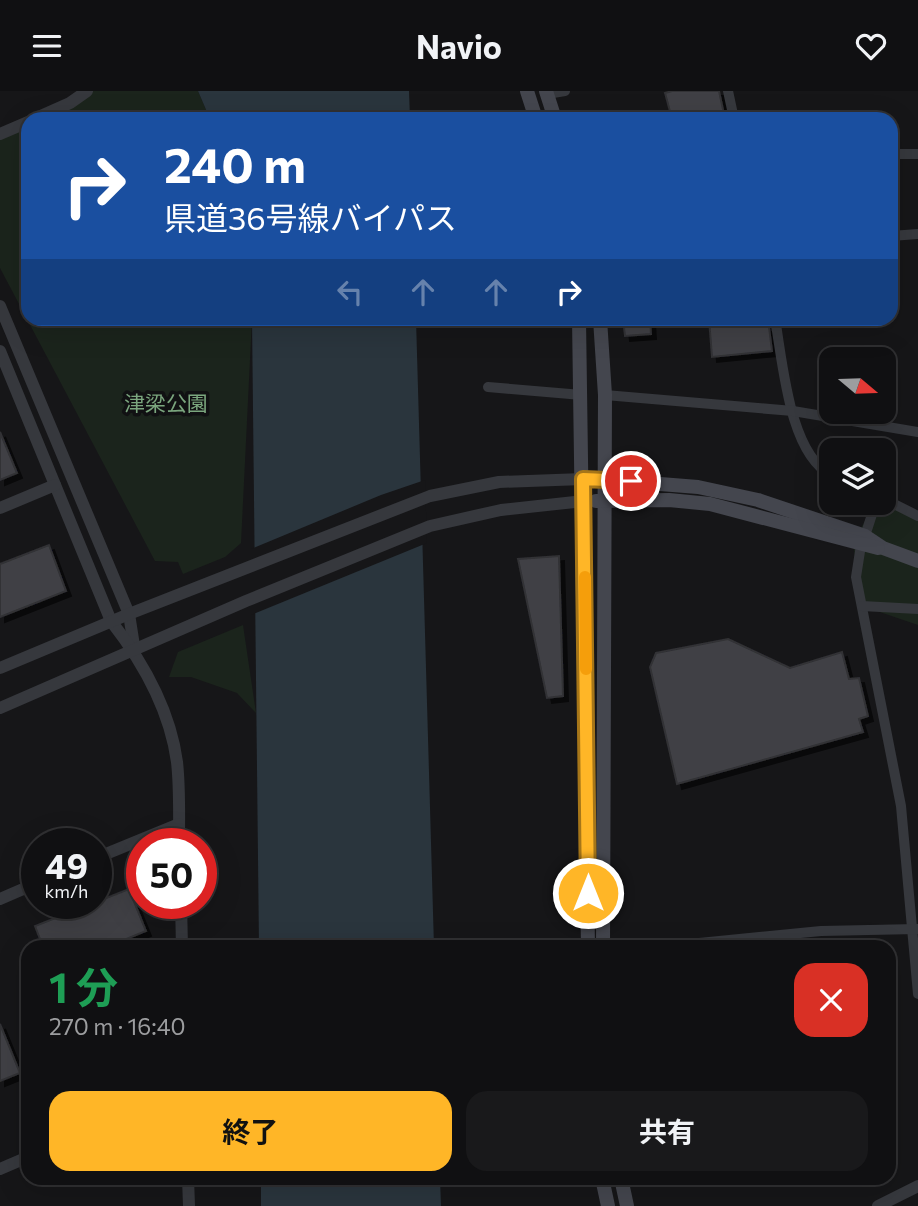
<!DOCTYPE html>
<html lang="ja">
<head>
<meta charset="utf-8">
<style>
	:root { --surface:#101012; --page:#19191b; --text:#f1f3f6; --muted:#9c9d9f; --line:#303032; --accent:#ffb627 }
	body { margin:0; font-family:Commissioner,"Noto Sans JP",sans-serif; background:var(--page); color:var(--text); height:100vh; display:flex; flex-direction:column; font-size:26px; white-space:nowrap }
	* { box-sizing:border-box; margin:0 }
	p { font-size:23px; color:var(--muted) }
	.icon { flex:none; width:38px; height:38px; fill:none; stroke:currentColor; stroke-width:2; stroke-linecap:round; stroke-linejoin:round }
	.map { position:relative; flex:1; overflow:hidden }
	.drawer { position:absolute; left:21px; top:849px; width:875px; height:245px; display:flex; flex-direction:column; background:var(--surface); border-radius:21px; box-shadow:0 7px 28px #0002,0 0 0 2px var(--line) }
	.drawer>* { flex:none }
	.guide { position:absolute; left:21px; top:21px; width:877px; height:214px; border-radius:21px; box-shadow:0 7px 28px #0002,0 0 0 2px var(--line); background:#1a4fa0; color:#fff; overflow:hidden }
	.needle { width:46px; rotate:109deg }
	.tools { position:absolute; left:819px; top:256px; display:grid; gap:14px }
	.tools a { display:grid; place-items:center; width:77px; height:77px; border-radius:14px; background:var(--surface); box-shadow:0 7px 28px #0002,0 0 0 2px var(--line); font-size:35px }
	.speed { position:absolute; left:21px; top:737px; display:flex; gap:14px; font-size:35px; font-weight:700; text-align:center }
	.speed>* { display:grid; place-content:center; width:91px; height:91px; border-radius:50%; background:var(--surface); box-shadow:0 7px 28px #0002,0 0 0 2px var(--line); line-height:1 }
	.speed small { font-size:18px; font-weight:400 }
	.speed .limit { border:10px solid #d22; background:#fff; color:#111 }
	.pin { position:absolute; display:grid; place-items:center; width:60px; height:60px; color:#fff; margin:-30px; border:4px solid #fff; border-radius:50%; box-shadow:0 2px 7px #0007 }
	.me { position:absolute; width:77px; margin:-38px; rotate:0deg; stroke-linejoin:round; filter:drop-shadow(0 0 5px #0008) }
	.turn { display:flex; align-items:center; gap:24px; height:147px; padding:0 28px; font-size:32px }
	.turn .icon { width:91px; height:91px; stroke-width:2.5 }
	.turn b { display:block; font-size:49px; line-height:60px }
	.lanes { display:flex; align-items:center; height:66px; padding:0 28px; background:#0003; justify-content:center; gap:35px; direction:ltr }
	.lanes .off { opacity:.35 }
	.round { display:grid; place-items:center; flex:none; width:74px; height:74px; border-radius:21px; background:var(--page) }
	.head { display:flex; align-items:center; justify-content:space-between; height:119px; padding:0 28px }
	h1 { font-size:42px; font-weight:700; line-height:52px; color:#1e9e55 }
	.action { display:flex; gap:14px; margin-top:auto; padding:14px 28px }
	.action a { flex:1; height:80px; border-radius:21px; background:var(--accent); color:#111; font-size:28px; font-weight:700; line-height:80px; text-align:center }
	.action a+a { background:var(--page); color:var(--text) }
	header { display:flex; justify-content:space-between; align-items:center; height:91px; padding:0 28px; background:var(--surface); font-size:32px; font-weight:700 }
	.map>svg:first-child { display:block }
	.green { fill:#1b241c }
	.water { fill:#2a353d }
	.pier { fill:#161618 }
	.building { fill:#404145; stroke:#303034; stroke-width:2; filter:url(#shadow) }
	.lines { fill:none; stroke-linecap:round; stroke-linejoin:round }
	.minor { stroke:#36383d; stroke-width:10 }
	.tertiary { stroke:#36383d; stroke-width:12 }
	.secondary { stroke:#44464e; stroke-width:14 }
	.route-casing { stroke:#a67619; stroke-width:18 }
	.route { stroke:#ffb627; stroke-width:12 }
	.slow { stroke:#f59e0b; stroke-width:12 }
	.labels { text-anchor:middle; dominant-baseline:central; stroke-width:7; stroke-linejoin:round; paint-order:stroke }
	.park-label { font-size:21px; fill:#7ba67e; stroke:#111113 }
</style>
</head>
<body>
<header><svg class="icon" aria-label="menu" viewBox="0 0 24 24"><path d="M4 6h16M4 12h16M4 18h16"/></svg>Navio<svg class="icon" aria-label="heart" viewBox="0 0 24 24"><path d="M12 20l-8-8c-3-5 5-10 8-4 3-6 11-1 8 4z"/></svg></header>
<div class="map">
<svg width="918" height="1115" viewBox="0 0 918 1115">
	<defs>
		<filter id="shadow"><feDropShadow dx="5" dy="5" stdDeviation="0" flood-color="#0009"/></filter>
	</defs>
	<rect width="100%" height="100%" fill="#161618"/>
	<!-- green -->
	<g class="green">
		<path d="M87 0H198L210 28H34Z"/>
		<path d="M28 31V228H252L241 452 225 466 183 483 178 471 155 470 0 177V43Z"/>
		<path d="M875 411 918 421V534L862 515 853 452Z"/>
		<path d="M243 534 256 622 237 602 191 586H169L178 561Z"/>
	</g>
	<!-- water -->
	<g class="water">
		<path d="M198 0H409L410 28H210Z"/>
		<path d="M252 228H416L434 856H259Z"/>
		<path d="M261 1087H440L441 1115H261Z"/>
	</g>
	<!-- pier -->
	<path class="pier" d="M425 389 427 452 251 524V458L381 404Z"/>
	<!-- building -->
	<g class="building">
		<path d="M672 0H719L725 28H672L665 2Z"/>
		<path d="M623 228H650L651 243 625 245Z"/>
		<path d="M709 228H763L764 236H769L772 260 712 266Z"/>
		<path d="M0 341 17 382 0 389Z"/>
		<path d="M49 454 66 500 0 526V473Z"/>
		<path d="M559 465 563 605 547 607 518 468Z"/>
		<path d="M728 548 790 577 842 561 849 588 859 587 868 625 859 628 863 641 677 693 650 576 656 562Z"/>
		<path d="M129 798 146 840 107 856H43L35 835Z"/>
		<path d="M0 933 20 982 0 990Z"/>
	</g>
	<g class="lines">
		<!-- minor -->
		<g class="minor">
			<path d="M728 0 734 28"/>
			<path d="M547 3 565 0"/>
			<path d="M891 63H918"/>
			<path d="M891 145 918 143"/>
			<path d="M775 228C783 272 789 362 831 384"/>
			<path d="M488 296 582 304"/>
			<path d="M605 304 793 320 918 341"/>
			<path d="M884 408 918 425"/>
			<path d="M865 445 876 411"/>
			<path d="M861 454 856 486 901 715 918 903"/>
			<path d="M862 515 918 518"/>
			<path d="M659 856 821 840 917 838"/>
		</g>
		<!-- tertiary -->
		<g class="tertiary">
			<path d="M34 28 70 12 87 0"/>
			<path d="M0 43 28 31"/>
			<path d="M0 215 129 523 135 561"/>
			<path d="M0 260 111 530C143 571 170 619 177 671 180 698 179 726 179 752"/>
			<path d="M0 417 55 394"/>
			<path d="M0 577 129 523 430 405 499 391 583 388"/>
			<path d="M0 617 246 510 430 435 501 419 584 410"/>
			<path d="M96 767 179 733"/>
			<path d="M0 808 37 792"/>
			<path d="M181 812 182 856"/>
			<path d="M0 1078 28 1066"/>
			<path d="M188 1087 189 1115"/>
			<path d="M878 1115 918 1095"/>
		</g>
		<!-- secondary -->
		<g class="secondary">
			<path d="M527 0 536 28"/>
			<path d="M546 0 555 28"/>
			<path d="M579 228 588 856"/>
			<path d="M600 228 605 304 603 856"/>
			<path d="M597 388 698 396 758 409 865 445 883 457 918 470"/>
			<path d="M596 410 669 409 710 413 878 457"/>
			<path d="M602 1087 608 1115"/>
			<path d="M621 1087 627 1115"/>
		</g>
	</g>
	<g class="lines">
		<defs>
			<path id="route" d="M588 802 583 388 631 390"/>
		</defs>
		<!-- route casing -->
		<use href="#route" class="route-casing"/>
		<!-- route -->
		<use href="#route" class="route"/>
		<!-- slow -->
		<path class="slow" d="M585 486 586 578"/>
	</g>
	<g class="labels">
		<!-- park labels -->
		<g class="park-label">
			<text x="166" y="311">津梁公園</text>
		</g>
	</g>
</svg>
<div class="tools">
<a><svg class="needle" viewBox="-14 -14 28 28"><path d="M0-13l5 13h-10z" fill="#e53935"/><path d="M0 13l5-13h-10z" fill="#9c9d9f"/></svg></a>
<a><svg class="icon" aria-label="layers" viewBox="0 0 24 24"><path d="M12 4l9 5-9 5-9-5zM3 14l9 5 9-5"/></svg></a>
</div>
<div class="speed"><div>49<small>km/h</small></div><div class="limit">50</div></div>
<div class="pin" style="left:631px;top:390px;background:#d93025"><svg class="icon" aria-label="arrive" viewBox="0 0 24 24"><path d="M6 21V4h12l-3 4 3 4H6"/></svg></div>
<svg class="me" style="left:588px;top:802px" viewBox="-20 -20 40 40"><circle r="17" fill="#ffb627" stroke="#fff" stroke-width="3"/><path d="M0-11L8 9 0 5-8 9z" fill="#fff"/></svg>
<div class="guide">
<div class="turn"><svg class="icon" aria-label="right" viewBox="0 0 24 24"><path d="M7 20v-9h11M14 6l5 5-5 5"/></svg><div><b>240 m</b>県道36号線バイパス</div></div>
<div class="lanes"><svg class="icon off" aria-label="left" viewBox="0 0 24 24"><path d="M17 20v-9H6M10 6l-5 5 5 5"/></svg><svg class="icon off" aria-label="ahead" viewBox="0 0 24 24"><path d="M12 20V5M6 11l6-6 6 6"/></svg><svg class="icon off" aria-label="ahead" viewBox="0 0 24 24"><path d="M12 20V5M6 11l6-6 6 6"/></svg><svg class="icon" aria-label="right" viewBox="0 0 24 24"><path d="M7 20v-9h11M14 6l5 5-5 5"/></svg></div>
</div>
<section class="drawer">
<div class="head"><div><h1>1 分</h1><p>270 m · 16:40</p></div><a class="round" style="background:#d93025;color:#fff"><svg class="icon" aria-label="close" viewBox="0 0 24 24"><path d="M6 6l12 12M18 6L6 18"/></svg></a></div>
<div class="action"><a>終了</a><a>共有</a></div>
</section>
</div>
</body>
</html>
